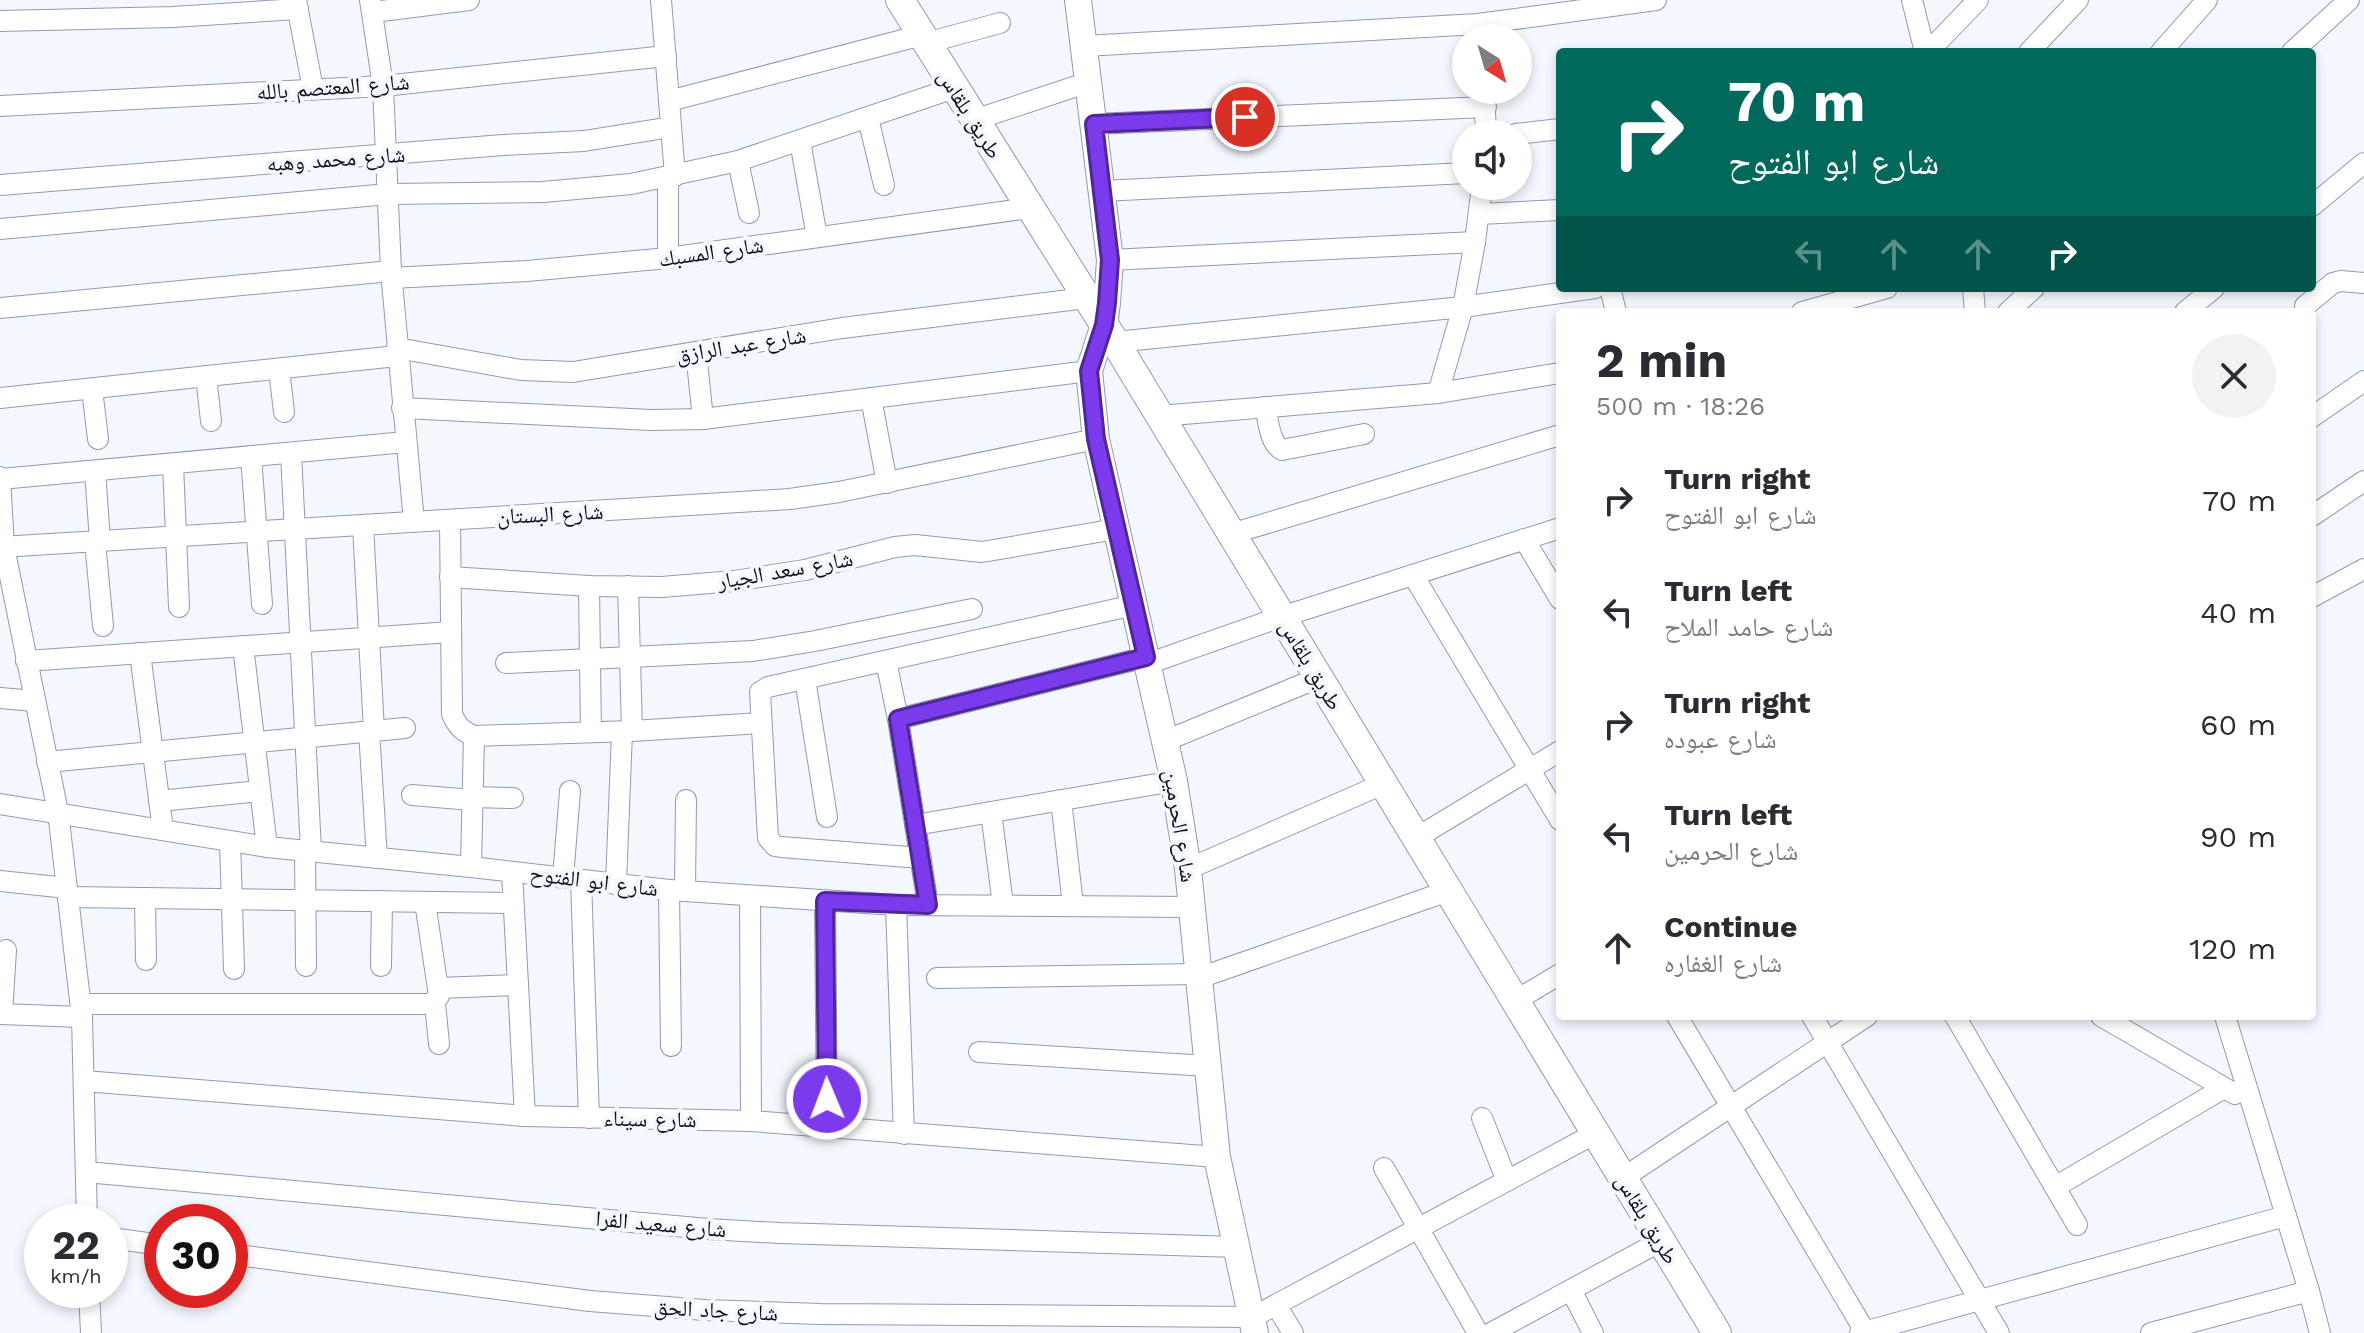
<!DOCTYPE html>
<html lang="en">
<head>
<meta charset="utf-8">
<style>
	:root { --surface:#fff; --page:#f2f2f3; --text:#2b2b33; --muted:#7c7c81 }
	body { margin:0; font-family:"Work Sans","Noto Naskh Arabic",sans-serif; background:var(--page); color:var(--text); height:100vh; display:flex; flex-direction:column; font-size:30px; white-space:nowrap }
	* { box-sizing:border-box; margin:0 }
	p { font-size:26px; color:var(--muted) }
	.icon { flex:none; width:44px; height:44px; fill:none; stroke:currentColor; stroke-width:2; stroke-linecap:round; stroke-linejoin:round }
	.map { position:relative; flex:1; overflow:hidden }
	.details { position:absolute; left:1556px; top:308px; width:760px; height:712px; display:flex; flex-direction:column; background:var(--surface); border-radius:8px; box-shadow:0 4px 12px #0003 }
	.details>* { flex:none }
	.top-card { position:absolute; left:1556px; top:48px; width:760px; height:244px; border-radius:8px; box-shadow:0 4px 12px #0003; background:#00695c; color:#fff; overflow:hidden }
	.needle { width:52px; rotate:143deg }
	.fabs { position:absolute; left:1452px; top:24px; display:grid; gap:16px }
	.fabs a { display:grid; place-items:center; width:80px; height:80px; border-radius:50%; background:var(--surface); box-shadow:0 4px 12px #0003; font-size:40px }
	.speed { position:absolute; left:24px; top:1204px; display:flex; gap:16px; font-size:40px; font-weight:700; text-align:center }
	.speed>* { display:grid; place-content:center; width:104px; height:104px; border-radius:50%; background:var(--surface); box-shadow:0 4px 12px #0003; line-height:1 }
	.speed small { font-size:20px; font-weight:400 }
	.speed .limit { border:12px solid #d22; background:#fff; color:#111 }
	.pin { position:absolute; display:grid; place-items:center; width:68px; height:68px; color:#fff; margin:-34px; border:4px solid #fff; border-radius:50%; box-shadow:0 2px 8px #0007 }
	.me { position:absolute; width:88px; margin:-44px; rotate:359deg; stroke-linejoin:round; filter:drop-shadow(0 0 6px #0008) }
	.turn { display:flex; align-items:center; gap:28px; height:168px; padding:0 40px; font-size:36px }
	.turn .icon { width:104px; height:104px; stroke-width:2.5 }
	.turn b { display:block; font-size:56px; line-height:68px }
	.lanes { display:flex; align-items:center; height:76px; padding:0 40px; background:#0003; justify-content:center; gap:40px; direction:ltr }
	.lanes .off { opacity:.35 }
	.round { display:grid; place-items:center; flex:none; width:84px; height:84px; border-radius:42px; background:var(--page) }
	.head { display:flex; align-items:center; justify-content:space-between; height:136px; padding:0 40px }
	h1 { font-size:48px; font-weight:700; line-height:60px }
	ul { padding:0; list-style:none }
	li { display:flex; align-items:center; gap:24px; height:112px; padding:0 40px }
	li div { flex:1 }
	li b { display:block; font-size:30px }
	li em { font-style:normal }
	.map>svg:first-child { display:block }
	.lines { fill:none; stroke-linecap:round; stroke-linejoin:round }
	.minor-casing { stroke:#8f9ab5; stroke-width:22 }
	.tertiary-casing { stroke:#8f9ab5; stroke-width:28 }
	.secondary-casing { stroke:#8f9ab5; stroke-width:30 }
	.minor { stroke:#fff; stroke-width:20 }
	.tertiary { stroke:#fff; stroke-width:26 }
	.secondary { stroke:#fff; stroke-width:28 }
	.route-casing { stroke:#51269a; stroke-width:20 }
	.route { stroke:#7c3aed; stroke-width:14 }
	.labels { text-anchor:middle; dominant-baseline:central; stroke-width:8; stroke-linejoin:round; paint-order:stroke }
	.street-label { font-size:22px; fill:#0c0f19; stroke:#f4f7fd }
</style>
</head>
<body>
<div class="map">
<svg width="2364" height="1333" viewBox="0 0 2364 1333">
	<rect width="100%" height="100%" fill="#f4f7fd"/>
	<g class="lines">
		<defs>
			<g id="minor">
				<path d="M296 0 313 89"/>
				<path d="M370 0 383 86 391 271 414 522"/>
				<path d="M661 0 675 176"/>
				<path d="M1912 0 1925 52"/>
				<path d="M373 12 469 0"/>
				<path d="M0 21 173 17 298 9"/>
				<path d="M926 43 1000 23"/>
				<path d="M1084 46 1478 24 1656 0"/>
				<path d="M1928 52 1978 0"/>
				<path d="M2029 52 2078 0"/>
				<path d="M2161 52 2207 0"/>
				<path d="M2292 52 2349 0"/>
				<path d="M1484 90 1486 134"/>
				<path d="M669 101 922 35"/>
				<path d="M0 106 383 86 666 56"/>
				<path d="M868 118 884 185"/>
				<path d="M974 120 1089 82"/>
				<path d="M1094 124 1486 107"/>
				<path d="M1516 134 1560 129"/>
				<path d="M800 141 817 237"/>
				<path d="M738 161 749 213"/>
				<path d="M668 177V258"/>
				<path d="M0 185 503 145 584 141 671 127"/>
				<path d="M1102 191 1466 173"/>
				<path d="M2312 206 2364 163"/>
				<path d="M1479 214 1560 210"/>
				<path d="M0 229 388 194 543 192 631 184 738 161 954 88"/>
				<path d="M1110 260 1475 242"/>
				<path d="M391 278 527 271 668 258 1029 208"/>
				<path d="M1610 288 1616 312"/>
				<path d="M1973 288 1975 312"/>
				<path d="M2305 306 2333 283 2341 281 2364 283"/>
				<path d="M0 308 391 271"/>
				<path d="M1802 312 1887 288"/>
				<path d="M2008 312 2034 288"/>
				<path d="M2185 312 2214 288"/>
				<path d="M1115 342 1463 307 1595 288"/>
				<path d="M397 348 521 370 573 372 842 328 1086 298"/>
				<path d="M696 352 703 419"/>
				<path d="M279 369 284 412"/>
				<path d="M206 376 211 421"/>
				<path d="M92 389 98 439"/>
				<path d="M1438 393 1463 307 1475 242 1482 186"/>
				<path d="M0 398 397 356"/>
				<path d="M871 398 887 483"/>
				<path d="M1265 407C1269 422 1269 442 1282 450L1364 434"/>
				<path d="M402 408 651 420 703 419 1089 371"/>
				<path d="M1159 416 1438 393 1560 373"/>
				<path d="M2312 417 2364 381"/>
				<path d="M291 453 311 851"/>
				<path d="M251 456 262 604"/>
				<path d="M173 464 179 607"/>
				<path d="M95 471 100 541"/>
				<path d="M0 477 4 547 58 812 82 1017 87 1222"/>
				<path d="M0 479 406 442"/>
				<path d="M2312 516 2364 481"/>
				<path d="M450 520 452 714C457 726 462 731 474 736L632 731 761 723"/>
				<path d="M363 525 374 731"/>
				<path d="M1231 534 1560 435"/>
				<path d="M1524 539 1560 599"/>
				<path d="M95 542 103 626"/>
				<path d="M0 547 790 499 839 492 1096 439"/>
				<path d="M1413 575 1560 820"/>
				<path d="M450 577 589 586 662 587 734 581 805 570 895 547 915 545 982 552 1116 529"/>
				<path d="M589 586 591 732"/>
				<path d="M628 586 632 731"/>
				<path d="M2312 597 2364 569"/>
				<path d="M243 646 267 847"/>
				<path d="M140 653 163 830"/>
				<path d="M26 661 451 632"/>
				<path d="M886 661 898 719 928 905"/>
				<path d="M506 663 753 651 815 641 972 609"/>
				<path d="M1147 664 1281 617 1560 528"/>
				<path d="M805 679 827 817"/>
				<path d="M0 698 34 701"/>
				<path d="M898 719 1146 657"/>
				<path d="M369 731 377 858"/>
				<path d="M1165 741 1318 678"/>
				<path d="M47 762 405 728"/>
				<path d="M412 795 472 800"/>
				<path d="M472 797 513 798"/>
				<path d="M1061 800 1073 905"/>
				<path d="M159 801 260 791"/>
				<path d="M0 804 267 847 471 867 669 890 896 905 1192 907"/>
				<path d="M991 812 1003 905"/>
				<path d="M915 825 1174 781"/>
				<path d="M1416 838 1560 751"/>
				<path d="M230 841 234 969"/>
				<path d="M305 851 306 966"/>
				<path d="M921 858 781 847 775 846 768 838 760 692 768 687 1134 605"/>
				<path d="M471 867 474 736"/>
				<path d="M1188 869 1383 784"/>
				<path d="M512 872 525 1116"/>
				<path d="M563 878 570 791"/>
				<path d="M581 880 589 1118"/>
				<path d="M0 881 67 888"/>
				<path d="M616 884 622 732"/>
				<path d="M669 890 671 1046"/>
				<path d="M685 891 686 800"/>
				<path d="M750 896 751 1121"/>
				<path d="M68 897 513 903"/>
				<path d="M145 898 146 960"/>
				<path d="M825 901 827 1128"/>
				<path d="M896 905 904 1134"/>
				<path d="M381 966 382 901"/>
				<path d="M937 978 1199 974"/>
				<path d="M1199 978 1448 891"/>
				<path d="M438 988 518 985"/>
				<path d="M1515 1001 1560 974"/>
				<path d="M435 1003 439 1044"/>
				<path d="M81 1004H431L439 996 425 902"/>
				<path d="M0 1014 82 1017"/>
				<path d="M2 1014 6 950"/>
				<path d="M1677 1016 1866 1333"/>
				<path d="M1812 1016 1999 1333"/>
				<path d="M1955 1016 2077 1225"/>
				<path d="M2101 1016 2235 1094"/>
				<path d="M2225 1016 2309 1291 2320 1333"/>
				<path d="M979 1052 1208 1066"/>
				<path d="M84 1081 525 1116 751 1121 1217 1157"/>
				<path d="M1482 1118 1507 1181"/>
				<path d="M1384 1168 1478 1333"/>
				<path d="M86 1172 708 1229 779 1233 1237 1247"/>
				<path d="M1623 1178 1867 1016"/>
				<path d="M2055 1187 2224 1088"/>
				<path d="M110 1238 162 1245"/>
				<path d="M230 1254 590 1301 705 1310 820 1314 1253 1317 1596 1133"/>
				<path d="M89 1290 91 1333"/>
				<path d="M1571 1290 1593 1333"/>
				<path d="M1276 1305 1293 1333"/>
				<path d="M1491 1333 1661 1241"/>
				<path d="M1860 1333 2286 1216"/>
				<path d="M2151 1333 2309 1291"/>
			</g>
			<path id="tertiary" d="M1078 0 1110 260 1107 303 1104 325 1089 371 1096 439 1174 781 1188 869 1217 1157 1255 1333"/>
			<path id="secondary" d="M900 0 1115 342 1717 1333"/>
		</defs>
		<!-- minor casing -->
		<use href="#minor" class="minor-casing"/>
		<!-- tertiary casing -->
		<use href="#tertiary" class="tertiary-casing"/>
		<!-- secondary casing -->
		<use href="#secondary" class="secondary-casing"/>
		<!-- minor -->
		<use href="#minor" class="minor"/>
		<!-- tertiary -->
		<use href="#tertiary" class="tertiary"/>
		<!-- secondary -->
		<use href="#secondary" class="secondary"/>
	</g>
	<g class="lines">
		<defs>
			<path id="route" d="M827 1099 825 901 928 905 898 719 1146 657 1096 439 1089 371 1104 325 1107 303 1110 260 1094 124 1245 117"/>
		</defs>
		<!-- route casing -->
		<use href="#route" class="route-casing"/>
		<!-- route -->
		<use href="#route" class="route"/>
	</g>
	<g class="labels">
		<!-- street labels -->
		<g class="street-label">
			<text transform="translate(333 87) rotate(-4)">شارع المعتصم بالله</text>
			<text transform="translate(970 114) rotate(58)">طريق بلقاس</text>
			<text transform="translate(336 159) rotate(-4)">شارع محمد وهبه</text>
			<text transform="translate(711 252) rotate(-8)">شارع المسبك</text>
			<text transform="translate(741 345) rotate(-9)">شارع عبد الرازق</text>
			<text transform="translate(550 514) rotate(-3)">شارع البستان</text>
			<text transform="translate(785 570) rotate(-10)">شارع سعد الجيار</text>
			<text transform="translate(1311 665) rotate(59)">طريق بلقاس</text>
			<text transform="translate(1180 826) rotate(81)">شارع الحرمين</text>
			<text transform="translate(594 881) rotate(7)">شارع ابو الفتوح</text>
			<text transform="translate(650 1119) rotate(1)">شارع سيناء</text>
			<text transform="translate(1647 1219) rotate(59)">طريق بلقاس</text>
			<text transform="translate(661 1224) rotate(5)">شارع سعيد الفرا</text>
			<text transform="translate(716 1310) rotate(3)">شارع جاد الحق</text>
		</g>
	</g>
</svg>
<div class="fabs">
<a><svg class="needle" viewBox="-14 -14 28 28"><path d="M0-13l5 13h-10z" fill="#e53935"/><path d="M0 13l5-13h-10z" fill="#7c7c81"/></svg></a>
<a><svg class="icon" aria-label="sound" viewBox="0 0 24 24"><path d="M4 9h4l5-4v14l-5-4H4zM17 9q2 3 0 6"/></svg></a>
</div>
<div class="speed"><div>22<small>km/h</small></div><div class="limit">30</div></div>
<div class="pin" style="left:1245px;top:117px;background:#d93025"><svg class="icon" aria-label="arrive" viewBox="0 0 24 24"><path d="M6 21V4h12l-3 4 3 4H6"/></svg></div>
<svg class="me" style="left:827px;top:1099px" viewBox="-20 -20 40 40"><circle r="17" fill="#7c3aed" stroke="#fff" stroke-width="3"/><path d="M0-11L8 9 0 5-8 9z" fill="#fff"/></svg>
<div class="top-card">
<div class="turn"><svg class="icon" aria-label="right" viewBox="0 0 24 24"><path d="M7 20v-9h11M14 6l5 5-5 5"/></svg><div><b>70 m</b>شارع ابو الفتوح</div></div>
<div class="lanes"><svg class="icon off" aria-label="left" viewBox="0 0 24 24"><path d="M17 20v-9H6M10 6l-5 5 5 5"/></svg><svg class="icon off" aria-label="ahead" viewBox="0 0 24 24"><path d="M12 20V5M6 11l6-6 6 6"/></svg><svg class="icon off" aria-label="ahead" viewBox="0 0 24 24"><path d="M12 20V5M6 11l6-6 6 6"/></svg><svg class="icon" aria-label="right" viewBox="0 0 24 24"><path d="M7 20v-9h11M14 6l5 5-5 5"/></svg></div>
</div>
<section class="details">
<div class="head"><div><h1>2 min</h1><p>500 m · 18:26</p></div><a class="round"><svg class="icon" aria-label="close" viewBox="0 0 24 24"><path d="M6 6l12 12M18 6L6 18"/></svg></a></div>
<ul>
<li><svg class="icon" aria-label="right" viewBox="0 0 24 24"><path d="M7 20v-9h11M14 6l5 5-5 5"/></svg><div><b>Turn right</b><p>شارع ابو الفتوح</p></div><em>70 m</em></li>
<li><svg class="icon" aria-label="left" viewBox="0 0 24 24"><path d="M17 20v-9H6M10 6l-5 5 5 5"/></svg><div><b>Turn left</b><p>شارع حامد الملاح</p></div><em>40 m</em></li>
<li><svg class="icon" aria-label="right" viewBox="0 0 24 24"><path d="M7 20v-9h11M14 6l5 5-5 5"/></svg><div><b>Turn right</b><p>شارع عبوده</p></div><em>60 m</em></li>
<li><svg class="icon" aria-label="left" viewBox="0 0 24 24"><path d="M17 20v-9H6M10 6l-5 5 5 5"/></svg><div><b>Turn left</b><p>شارع الحرمين</p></div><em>90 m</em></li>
<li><svg class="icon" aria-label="ahead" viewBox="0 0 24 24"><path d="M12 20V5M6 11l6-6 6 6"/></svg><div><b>Continue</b><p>شارع الغفاره</p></div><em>120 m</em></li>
</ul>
</section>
</div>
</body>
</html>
